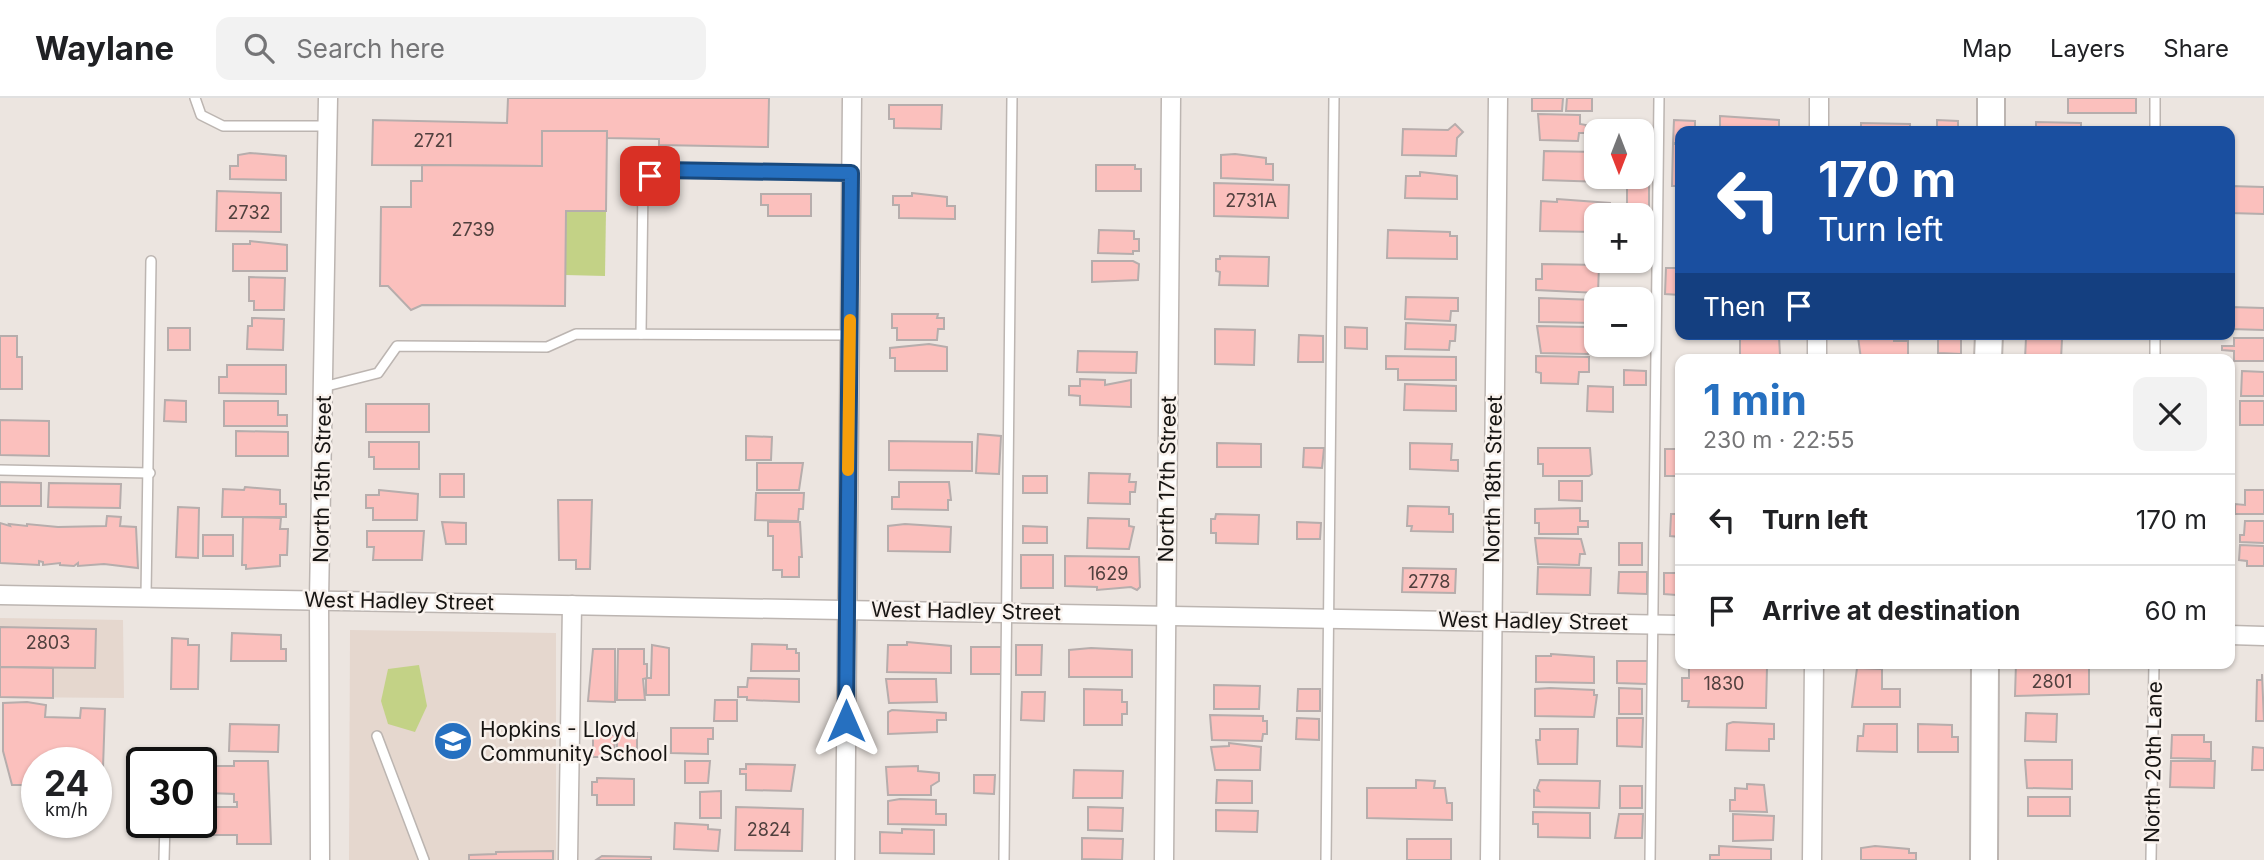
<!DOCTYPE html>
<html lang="en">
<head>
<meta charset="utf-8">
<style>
	:root { --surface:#fff; --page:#f2f2f2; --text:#202124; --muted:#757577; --line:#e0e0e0; --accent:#2670c0 }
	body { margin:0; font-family:Inter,sans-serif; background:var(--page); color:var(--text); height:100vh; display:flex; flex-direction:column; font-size:26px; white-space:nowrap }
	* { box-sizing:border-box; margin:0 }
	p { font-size:23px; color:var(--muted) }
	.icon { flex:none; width:38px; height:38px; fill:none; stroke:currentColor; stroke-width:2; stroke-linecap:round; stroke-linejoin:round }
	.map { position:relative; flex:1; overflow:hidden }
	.drawer { position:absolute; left:1675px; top:256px; width:560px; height:315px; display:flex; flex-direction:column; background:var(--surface); border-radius:14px; box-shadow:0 2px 5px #0004 }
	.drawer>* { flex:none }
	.top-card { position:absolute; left:1675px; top:28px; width:560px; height:214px; border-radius:14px; box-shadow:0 2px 5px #0004; background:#1a4fa0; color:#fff; overflow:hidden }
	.needle { width:46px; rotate:180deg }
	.buttons { position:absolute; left:1584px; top:21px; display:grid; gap:14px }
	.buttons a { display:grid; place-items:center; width:70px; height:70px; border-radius:14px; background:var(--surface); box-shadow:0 2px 5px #0004; font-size:35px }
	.speed { position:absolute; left:21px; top:649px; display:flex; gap:14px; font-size:35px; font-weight:700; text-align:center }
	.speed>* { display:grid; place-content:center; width:91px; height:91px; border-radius:50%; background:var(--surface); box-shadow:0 2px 5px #0004; line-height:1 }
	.speed small { font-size:18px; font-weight:400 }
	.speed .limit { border:4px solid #111; border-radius:10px; background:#fff; color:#111 }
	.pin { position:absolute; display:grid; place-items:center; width:60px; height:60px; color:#fff; margin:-30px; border-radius:14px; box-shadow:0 4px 10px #0006 }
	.me { position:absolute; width:77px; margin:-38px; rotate:0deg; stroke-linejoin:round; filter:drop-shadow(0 0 5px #0008) }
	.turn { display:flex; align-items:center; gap:24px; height:147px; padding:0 28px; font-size:32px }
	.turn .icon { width:91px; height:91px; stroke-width:2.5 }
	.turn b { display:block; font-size:49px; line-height:60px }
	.then { display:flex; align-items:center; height:66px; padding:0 28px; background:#0003; gap:14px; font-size:26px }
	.round { display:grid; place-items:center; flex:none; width:74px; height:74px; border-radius:14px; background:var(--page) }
	.head { display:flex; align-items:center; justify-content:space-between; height:119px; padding:0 28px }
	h1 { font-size:42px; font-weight:700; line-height:52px; color:var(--accent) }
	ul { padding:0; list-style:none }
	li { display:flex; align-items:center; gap:21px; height:91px; padding:0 28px; border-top:2px solid var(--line) }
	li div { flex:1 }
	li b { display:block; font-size:26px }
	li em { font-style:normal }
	header { display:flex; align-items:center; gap:42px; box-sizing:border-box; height:98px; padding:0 35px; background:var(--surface); border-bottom:2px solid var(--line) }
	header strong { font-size:33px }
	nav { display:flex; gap:38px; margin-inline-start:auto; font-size:24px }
	.search { width:490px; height:63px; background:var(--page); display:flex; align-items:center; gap:18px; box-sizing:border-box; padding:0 24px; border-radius:14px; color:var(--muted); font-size:26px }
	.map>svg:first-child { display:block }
	.built { fill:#e5d7ce }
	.green { fill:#c3d286 }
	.building { fill:#fbc0bd; stroke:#b6adac; stroke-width:2 }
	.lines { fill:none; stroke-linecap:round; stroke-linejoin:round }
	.service-casing { stroke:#bcb5b1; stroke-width:12 }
	.minor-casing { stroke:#bcb5b1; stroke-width:21 }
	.secondary-casing { stroke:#bcb5b1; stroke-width:30 }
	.service { stroke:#fff; stroke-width:9 }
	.minor { stroke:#fff; stroke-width:18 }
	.secondary { stroke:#fff; stroke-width:26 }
	.route-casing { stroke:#19497d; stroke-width:18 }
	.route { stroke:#2670c0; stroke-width:12 }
	.slow { stroke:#f59e0b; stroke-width:12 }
	.labels { text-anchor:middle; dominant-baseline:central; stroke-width:5; stroke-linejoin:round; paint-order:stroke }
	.number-label { font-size:18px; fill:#50403e }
	.street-label { font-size:21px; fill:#171513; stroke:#f9f2ed }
	.poi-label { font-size:21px; fill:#171513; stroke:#f9f2ed; text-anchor:start }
</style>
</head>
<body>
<header>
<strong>Waylane</strong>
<div class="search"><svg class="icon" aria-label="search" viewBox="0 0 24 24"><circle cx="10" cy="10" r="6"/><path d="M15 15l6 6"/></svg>Search here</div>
<nav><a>Map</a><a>Layers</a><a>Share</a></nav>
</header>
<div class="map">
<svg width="2264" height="762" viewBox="0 0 2264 762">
	<rect width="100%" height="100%" fill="#ece5e0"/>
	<!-- built -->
	<g class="built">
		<path d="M0 520 123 522 124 600 0 599Z"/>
		<path d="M350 532 556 535V762H349Z"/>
	</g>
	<!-- green -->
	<g class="green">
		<path d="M566 113H606L605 178 565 177Z"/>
		<path d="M419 567 427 608 415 634 388 626 381 603 388 571Z"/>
	</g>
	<!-- building -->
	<g class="building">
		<path d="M508 0H769L768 49 659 47V41L607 40V33H542V68L372 67 373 22 507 25Z"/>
		<path d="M1532 0H1563L1562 13H1532Z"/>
		<path d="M1567 0H1592V13H1566Z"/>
		<rect x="2068" y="0" width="68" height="15"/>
		<path d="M889 7H942L941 31 894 30V21H889Z"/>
		<path d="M1538 16 1580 17V26L1586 27V35H1579L1578 43 1540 42Z"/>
		<path d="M1720 18 1779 22V33H1720Z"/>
		<path d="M1674 22 1695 23V33H1680V45H1673Z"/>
		<path d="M1937 22 1958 23V33H1937Z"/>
		<path d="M2036 24 2081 25V33H2036Z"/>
		<path d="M1861 25 1910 26V33H1861Z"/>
		<path d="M1455 26 1463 34 1457 40 1456 58 1402 57 1403 31 1448 32Z"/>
		<path d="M542 33H607L606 113H566L565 208 422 207 411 212 388 188H380L381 109H411V83H422V67L542 68Z"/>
		<path d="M1673 46H1680V88H1672Z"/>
		<path d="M1544 53 1596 54V79H1604V84L1543 82Z"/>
		<path d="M250 55 286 58V82L230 81V68H238V57Z"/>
		<path d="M1235 56 1266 60V66H1273V82L1221 80V57Z"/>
		<path d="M1642 62 1650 63 1649 84 1627 83V79H1642Z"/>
		<path d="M1096 67H1135V71H1141V93H1096Z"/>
		<path d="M1420 74 1457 78V101L1405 100 1406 78H1420Z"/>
		<path d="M1214 85 1289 87 1288 120 1214 118Z"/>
		<rect x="1627" y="86" width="22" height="23"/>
		<path d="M2230 88 2264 89V116L2230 115Z"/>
		<path d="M217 93 281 95V134L216 133Z"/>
		<path d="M912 95 947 99V108H955V121L899 120V107H893V98H912Z"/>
		<path d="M761 96H811V118H768V107H761Z"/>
		<path d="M1557 101 1610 105V117H1596V134L1540 133 1541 103 1557 104Z"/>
		<path d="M1099 132 1134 133V141H1139V153H1133V156L1098 155Z"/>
		<path d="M1388 132 1450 134V138H1457V161L1387 160Z"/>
		<path d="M250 143 287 147V173H233V146H250Z"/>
		<path d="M1220 158 1269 159 1268 188 1219 187 1220 174 1216 173V161H1220Z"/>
		<path d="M1092 163H1133L1139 166 1138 182 1092 184Z"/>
		<path d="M1542 166 1599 167 1598 195 1536 192V181H1542Z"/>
		<path d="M1666 170H1680V197L1665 196Z"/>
		<path d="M249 179 285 180 284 212H254V203H249Z"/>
		<path d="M1406 199 1458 200V213H1451L1450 223 1405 221Z"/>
		<path d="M1539 200 1596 202V225L1539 224Z"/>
		<path d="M2230 209 2264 210V232L2230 231Z"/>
		<path d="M892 216H938L937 220H944V231H938L937 242H897V230H892Z"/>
		<path d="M252 220 284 221 283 252 247 251 248 228H252Z"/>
		<path d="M1406 225 1456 227 1455 243H1450L1449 252 1405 251Z"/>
		<path d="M1537 228 1589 229 1588 256 1541 255Z"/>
		<path d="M1345 229 1367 230V251L1345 250Z"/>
		<rect x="168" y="230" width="22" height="22"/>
		<path d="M1215 231 1255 232 1254 267 1215 266Z"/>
		<path d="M1740 236H1774L1779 239 1780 257 1740 259Z"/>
		<path d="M1875 236H1894V243H1908V259L1861 261 1858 239H1875Z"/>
		<path d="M1938 236H1961V256L1938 255Z"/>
		<path d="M1299 237 1323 238V264H1298Z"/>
		<path d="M0 238H17V259H22V291H0Z"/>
		<path d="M2026 240 2062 241 2061 261H2025Z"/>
		<path d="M2234 240H2264V263H2234V253L2222 252V248H2234Z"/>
		<path d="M929 246 947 249V273H895V260H890V250Z"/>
		<path d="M1078 253 1137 254 1136 275 1077 274Z"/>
		<path d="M1386 258 1456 259V282H1398V271H1386Z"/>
		<path d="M1536 258 1589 259V274H1579L1578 286 1541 285V275L1536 274Z"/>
		<path d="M227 267H286V296L219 295V279H227Z"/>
		<path d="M1624 272 1646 273V287H1624Z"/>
		<path d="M2242 273 2264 274V298H2241Z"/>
		<path d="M1080 281 1105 282V287L1131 282V309L1080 307V298L1069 297V288H1080Z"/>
		<path d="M1405 286 1456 288V313L1404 312Z"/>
		<path d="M1588 288 1613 289V314L1587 313Z"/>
		<path d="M165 302 186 303V324L164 323Z"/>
		<path d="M224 303H278V317H287V328H224Z"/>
		<rect x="2240" y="303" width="24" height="24"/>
		<rect x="366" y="306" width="63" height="28"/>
		<path d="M0 322 49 323V358L0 357Z"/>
		<path d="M236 333 288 334V358H236Z"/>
		<path d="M978 336 1001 338 999 376 976 375Z"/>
		<path d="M746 338 772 339 771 362H746Z"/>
		<path d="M889 343 972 344V373L889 372Z"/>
		<path d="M369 344H419V371H374V359H369Z"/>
		<path d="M1217 345 1261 346V369H1217Z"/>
		<path d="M1410 345 1452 346 1451 362H1458V373L1410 371Z"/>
		<path d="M1304 350H1324L1322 370 1303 369Z"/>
		<path d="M1538 350H1590L1592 376 1589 378H1543V366H1538Z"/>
		<rect x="1665" y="351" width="15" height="27"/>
		<path d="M757 365H803L799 392H757Z"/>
		<path d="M1089 375 1130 376 1129 384H1136L1135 394H1130V406L1088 405Z"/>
		<rect x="440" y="376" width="24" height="23"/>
		<rect x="1023" y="378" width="24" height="17"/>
		<path d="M1559 383H1582V403L1559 402Z"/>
		<path d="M0 384 41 385V408H0Z"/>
		<path d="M899 384H949L951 402H948V412L892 411V399H899Z"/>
		<path d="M49 385 121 386 120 410 48 409Z"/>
		<path d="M245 389 280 392V406H286V419H222L223 391 244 392Z"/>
		<path d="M379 392 418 396 417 422H373V410H366V397H379Z"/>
		<path d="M2245 392H2264V416H2235V406L2245 407Z"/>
		<path d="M756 395H804L803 411H799L798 423 755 422Z"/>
		<path d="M558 402H592L590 471H576V462H559Z"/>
		<path d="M1408 408 1449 409V416H1453V434L1411 433 1412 428H1407Z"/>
		<path d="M178 409 199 410 198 460 176 459Z"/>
		<path d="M1580 410V423H1588V429H1578V436H1539V425H1535V411Z"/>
		<path d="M1216 416 1259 417 1258 446 1216 445V435H1211V421H1215Z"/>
		<path d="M1671 416H1680V439L1670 438Z"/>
		<path d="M107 418 121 419 120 428 136 429 138 470 104 466 78 468V465L74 468 60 467V465L43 467V464L39 463V467L0 465V425L10 428 9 426 27 428V426L58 429 106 428Z"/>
		<path d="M243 419 281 420 280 431H288L287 457H280V468L246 471V467H242Z"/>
		<path d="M1088 420 1129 421V428L1134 429 1129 451 1087 450Z"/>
		<path d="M2245 423H2264V445L2240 444V437H2244Z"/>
		<path d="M442 424 466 425V446H446Z"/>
		<path d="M768 424H800L802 459H799V479H782V472H773V438H768Z"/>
		<path d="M1297 424 1321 425 1320 441H1297Z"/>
		<path d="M905 426 951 429 950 454 888 453V428Z"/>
		<path d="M1023 428 1047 429V445H1023Z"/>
		<path d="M367 433H424L422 462H373L374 449H367Z"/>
		<rect x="203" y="437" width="30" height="21"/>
		<path d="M1535 440 1581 441 1585 456H1580L1579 467 1538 466Z"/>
		<rect x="1619" y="445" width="23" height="22"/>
		<path d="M2240 447 2264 448V468H2247V463L2239 462Z"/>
		<rect x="1021" y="457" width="32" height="33"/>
		<path d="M1065 458 1139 459 1140 489 1137 492 1131 489 1097 492V489L1065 488Z"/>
		<path d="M1538 469 1591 470 1590 497 1537 496Z"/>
		<path d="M1403 470 1456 471 1455 495 1402 494Z"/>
		<path d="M1619 474H1647V496L1618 495Z"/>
		<path d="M1664 475H1676V497L1664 496Z"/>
		<path d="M0 529 96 531 95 570 0 569Z"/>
		<path d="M232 535 281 537V551H286V563H231Z"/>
		<path d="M172 540 188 541V547H199L198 591H171Z"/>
		<path d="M907 544 951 548V575L887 574 888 547H907Z"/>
		<path d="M752 546 787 547V551H796V555H799V573H751Z"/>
		<path d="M652 547 669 550V597H646V580H651Z"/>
		<path d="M1016 547H1042L1041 577H1016Z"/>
		<path d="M971 549H1002L1001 576H971Z"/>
		<path d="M1091 550 1132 552V579H1069V552Z"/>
		<path d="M593 551H615V604L588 603Z"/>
		<path d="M618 551H644V566H647V580L643 581 645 602H617Z"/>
		<path d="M1551 556 1594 559V585L1536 584V558H1551Z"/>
		<path d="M1617 563H1648L1647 586 1617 585Z"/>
		<path d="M2016 565 2089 570V596L2015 598Z"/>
		<path d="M1689 567 1767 569 1766 610 1688 609 1689 603H1682V580H1689Z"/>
		<path d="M0 569 53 570V600L0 599Z"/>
		<path d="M1857 570 1882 571V591H1900V609H1852Z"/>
		<path d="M2262 576 2264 623H2256L2257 582H2262Z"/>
		<path d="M748 580 799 581V604L747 602V599H738V589H747Z"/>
		<path d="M886 581H936L937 604 889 605Z"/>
		<path d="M1214 587 1260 588 1259 611H1214Z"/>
		<path d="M1550 590 1594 592V597H1597L1594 619 1535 618V591Z"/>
		<path d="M1619 590 1642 591V616H1619Z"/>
		<path d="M1084 591 1122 592V604H1127V616H1122V627H1084Z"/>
		<path d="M1298 591H1320V613H1297Z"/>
		<path d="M1022 594H1045L1044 623 1021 622Z"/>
		<path d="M715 602H737V623H714Z"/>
		<path d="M27 604 46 607 45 619 80 620 81 610 105 611 103 670H96V665H37V687H12L3 653V605Z"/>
		<path d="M892 612 946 615V622H937V634L888 636V614Z"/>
		<path d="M2026 615 2057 616 2056 644 2025 643Z"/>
		<path d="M1210 617 1263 618V623H1267V636H1263L1262 643 1212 642Z"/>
		<path d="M1297 620 1319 621V642L1296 641Z"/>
		<path d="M1617 620H1643L1642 649 1617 648Z"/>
		<path d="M1733 624 1774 626V641H1769V653L1726 652 1727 626Z"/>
		<path d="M230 626 279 627 278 654 229 653Z"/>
		<path d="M1864 626H1897V654L1857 653 1858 638H1863Z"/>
		<path d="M1918 626 1952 627V639H1958V654H1918Z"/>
		<path d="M671 630H713V641H708V656L671 655Z"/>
		<path d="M1540 631H1578L1577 666H1538L1536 642H1540Z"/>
		<rect x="617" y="635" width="20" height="23"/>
		<path d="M593 637H615L614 659H593Z"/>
		<path d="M2172 637H2204V644H2211V661L2171 660Z"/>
		<path d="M1229 645 1261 649 1260 672H1215L1211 649 1229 648Z"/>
		<path d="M2253 649 2264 650V672H2252Z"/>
		<path d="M2025 662H2072V691L2027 690Z"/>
		<path d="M234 663H268L271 746H237V737H212V709H237V704H234V696L209 695V668H234Z"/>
		<path d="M685 663H710L708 685H685Z"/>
		<path d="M2171 663H2215L2214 690 2170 689Z"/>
		<path d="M746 666 795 667 791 693 746 692V676H740V671H746Z"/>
		<path d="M918 668V673L939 675V683L931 688V697H888L886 669Z"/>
		<path d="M1074 672 1123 673 1122 700H1073Z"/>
		<path d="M974 677H995L994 696 974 695Z"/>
		<path d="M597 680 634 681V707H597V697H592V684H597Z"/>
		<path d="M1217 682 1252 683V705H1216Z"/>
		<path d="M1416 682 1435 683 1434 690H1445L1447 705H1452V722L1367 720V690H1416Z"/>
		<path d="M1540 682 1600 683 1599 710 1534 709V692L1539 693 1537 690Z"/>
		<path d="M1747 686 1764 687 1767 714 1730 713V702H1735V690L1747 691Z"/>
		<rect x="1620" y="688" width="22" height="22"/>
		<path d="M721 693V720H700V694Z"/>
		<rect x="2028" y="699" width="42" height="19"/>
		<path d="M900 701 936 702V716H946V727L888 726V703Z"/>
		<path d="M736 709 803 711 802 753 735 752Z"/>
		<path d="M1088 709 1123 710 1122 733 1088 732Z"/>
		<path d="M1216 712 1258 713 1257 734 1216 733Z"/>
		<path d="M1533 714 1590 715V740L1538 739V726H1533Z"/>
		<path d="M1619 716H1643L1642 740H1615Z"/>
		<path d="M1733 716 1774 718 1773 742 1733 743Z"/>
		<path d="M675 725 708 727V731L720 732 718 753 674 751Z"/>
		<path d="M902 731 934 732V756L880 755V734L902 735Z"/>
		<path d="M1082 740 1123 741 1122 762 1082 761Z"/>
		<rect x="1407" y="741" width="44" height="21"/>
		<path d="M1719 748 1771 751V762H1710V757H1719Z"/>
		<path d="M1875 748 1909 751V755H1916V762H1861V750Z"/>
		<path d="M553 753V762H469V757L496 756V754Z"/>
		<path d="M602 758 651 759V762H596Z"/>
	</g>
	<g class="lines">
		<defs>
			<g id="service">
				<path d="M195 0 201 17 223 28H328"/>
				<path d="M2155 33V0"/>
				<path d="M641 236 643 88 650 78 661 72 851 75"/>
				<path d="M2155 261V236"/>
				<path d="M323 289 378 275 397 248 547 249 576 236 850 237"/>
				<path d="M0 372 150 375"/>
				<path d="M146 498 151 163"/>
				<path d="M377 638 424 762"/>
				<path d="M164 762 165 724"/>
				<path d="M1004 762 1012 0"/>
				<path d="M1326 762 1334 0"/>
				<path d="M1650 762 1659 0"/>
				<path d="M2151 762 2154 565"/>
			</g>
			<g id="minor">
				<path d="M1819 33V0"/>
				<path d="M1817 261V236"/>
				<path d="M0 497 1680 527"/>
				<path d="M2230 537 2264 538"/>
				<path d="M320 762 319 502 328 0"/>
				<path d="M568 762 572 507"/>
				<path d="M845 762 852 0"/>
				<path d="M1164 762 1171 0"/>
				<path d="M1490 762 1498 0"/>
				<path d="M1812 762 1814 565"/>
			</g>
			<g id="secondary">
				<path d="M1991 33V0"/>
				<path d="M1988 261 1989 236"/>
				<path d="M1984 762 1985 565"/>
			</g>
		</defs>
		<!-- service casing -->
		<use href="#service" class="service-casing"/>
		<!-- minor casing -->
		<use href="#minor" class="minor-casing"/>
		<!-- secondary casing -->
		<use href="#secondary" class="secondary-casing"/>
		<!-- service -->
		<use href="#service" class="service"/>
		<!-- minor -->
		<use href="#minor" class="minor"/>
		<!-- secondary -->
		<use href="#secondary" class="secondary"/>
	</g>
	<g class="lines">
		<defs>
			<path id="route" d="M650 78 661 72 851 75 846 623"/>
		</defs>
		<!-- route casing -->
		<use href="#route" class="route-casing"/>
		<!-- route -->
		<use href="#route" class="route"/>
		<!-- slow -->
		<path class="slow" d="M848 372 850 222"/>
	</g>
	<!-- icons -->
	<defs>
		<symbol id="school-disc" viewBox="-11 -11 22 22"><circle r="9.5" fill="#2670c0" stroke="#f9f2ed"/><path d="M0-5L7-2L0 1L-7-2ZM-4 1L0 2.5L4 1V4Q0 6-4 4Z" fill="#fff"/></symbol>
	</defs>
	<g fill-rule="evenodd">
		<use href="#school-disc" x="431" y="621" width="44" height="44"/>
	</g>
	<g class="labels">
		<!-- number labels -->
		<g class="number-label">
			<text x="433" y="42">2721</text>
			<text x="1251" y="102">2731A</text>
			<text x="249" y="114">2732</text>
			<text x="473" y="131">2739</text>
			<text x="1108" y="475">1629</text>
			<text x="1429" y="483">2778</text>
			<text x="48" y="544">2803</text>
			<text x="2052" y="583">2801</text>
			<text x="1724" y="585">1830</text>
			<text x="769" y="731">2824</text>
		</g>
		<!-- street labels -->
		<g class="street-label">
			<text transform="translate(322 381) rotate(-89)">North 15th Street</text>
			<text transform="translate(1167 381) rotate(-89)">North 17th Street</text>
			<text transform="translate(1493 381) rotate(-89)">North 18th Street</text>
			<text transform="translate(399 503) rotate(1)">West Hadley Street</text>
			<text transform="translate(966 513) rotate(1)">West Hadley Street</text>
			<text transform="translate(1533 523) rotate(1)">West Hadley Street</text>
			<text transform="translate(2153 664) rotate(-89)">North 20th Lane</text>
		</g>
		<!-- poi labels -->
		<g class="poi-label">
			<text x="480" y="631">Hopkins - Lloyd<tspan x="480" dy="24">Community School</tspan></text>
		</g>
	</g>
</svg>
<div class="buttons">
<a><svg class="needle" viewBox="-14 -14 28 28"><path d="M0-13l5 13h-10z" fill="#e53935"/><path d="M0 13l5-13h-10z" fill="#757577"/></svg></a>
<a>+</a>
<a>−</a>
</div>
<div class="speed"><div>24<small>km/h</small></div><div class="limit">30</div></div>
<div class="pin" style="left:650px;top:78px;background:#d93025"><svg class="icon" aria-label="arrive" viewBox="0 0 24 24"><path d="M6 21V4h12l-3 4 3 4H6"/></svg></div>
<svg class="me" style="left:846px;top:623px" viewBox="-20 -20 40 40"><path d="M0-17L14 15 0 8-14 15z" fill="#2670c0" stroke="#fff" stroke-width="4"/></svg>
<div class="top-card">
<div class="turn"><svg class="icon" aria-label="left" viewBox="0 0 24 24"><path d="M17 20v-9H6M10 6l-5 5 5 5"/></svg><div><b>170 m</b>Turn left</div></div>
<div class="then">Then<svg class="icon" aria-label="arrive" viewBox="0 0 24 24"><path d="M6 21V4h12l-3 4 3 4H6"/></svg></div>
</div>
<section class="drawer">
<div class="head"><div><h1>1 min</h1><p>230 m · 22:55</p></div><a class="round"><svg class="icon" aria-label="close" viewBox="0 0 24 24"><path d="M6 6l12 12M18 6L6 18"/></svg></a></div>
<ul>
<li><svg class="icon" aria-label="left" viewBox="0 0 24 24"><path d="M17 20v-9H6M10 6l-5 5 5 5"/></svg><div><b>Turn left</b></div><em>170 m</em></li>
<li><svg class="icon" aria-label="arrive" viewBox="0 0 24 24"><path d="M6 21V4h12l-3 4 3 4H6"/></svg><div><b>Arrive at destination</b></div><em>60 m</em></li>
</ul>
</section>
</div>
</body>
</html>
